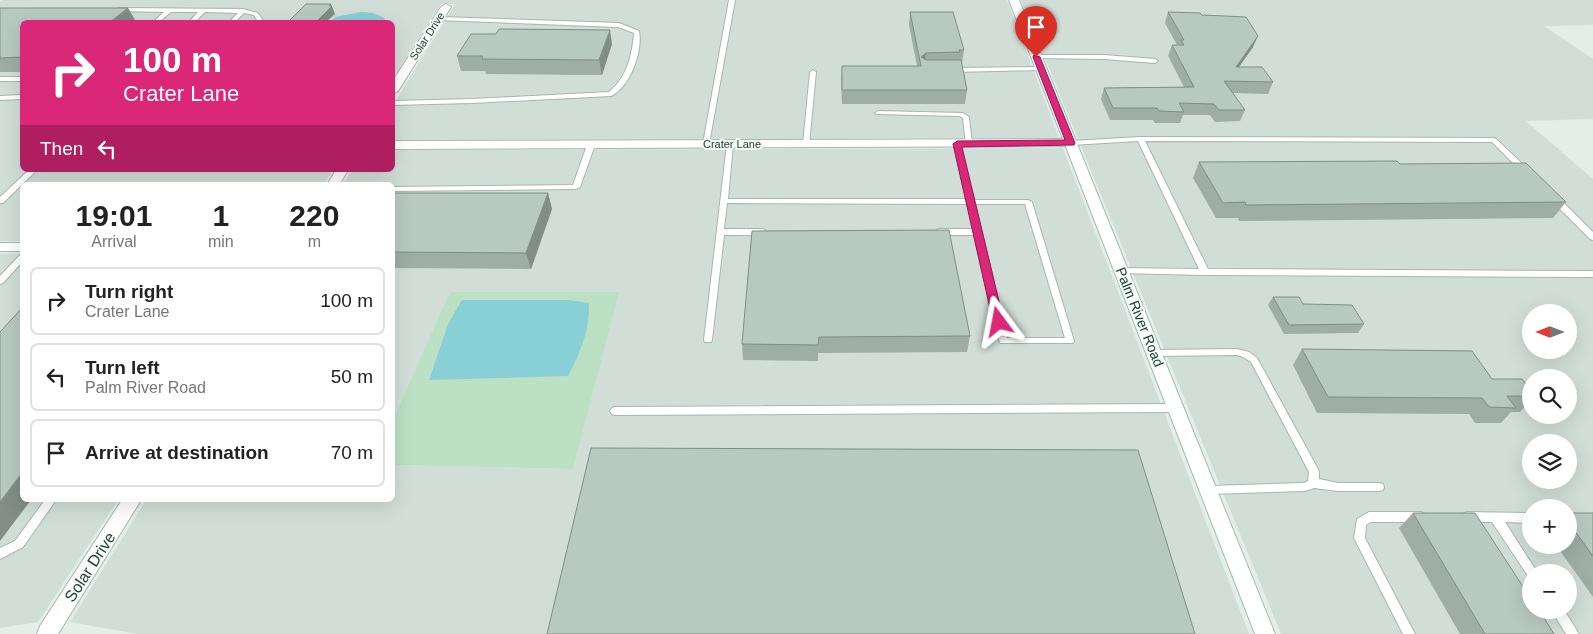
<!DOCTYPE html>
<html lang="en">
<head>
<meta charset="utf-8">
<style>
	:root { --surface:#fff; --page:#f2f2f2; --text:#222; --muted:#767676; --line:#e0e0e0 }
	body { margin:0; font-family:Helvetica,sans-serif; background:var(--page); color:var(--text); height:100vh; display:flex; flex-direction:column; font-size:19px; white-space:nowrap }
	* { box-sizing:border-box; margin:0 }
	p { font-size:16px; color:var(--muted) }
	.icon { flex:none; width:28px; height:28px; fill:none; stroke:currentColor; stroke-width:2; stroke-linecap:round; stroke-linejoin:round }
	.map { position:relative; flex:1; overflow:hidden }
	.details { position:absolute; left:20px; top:182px; width:375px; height:320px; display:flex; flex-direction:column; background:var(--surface); border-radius:8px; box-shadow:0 5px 20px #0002 }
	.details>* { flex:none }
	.guide { position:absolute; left:20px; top:20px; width:375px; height:152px; border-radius:8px; box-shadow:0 5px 20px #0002; background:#db2777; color:#fff; overflow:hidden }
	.needle { width:32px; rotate:270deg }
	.tools { position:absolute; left:1522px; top:304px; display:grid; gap:10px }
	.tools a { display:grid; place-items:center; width:55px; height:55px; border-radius:50%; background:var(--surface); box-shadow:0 5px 20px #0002; font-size:25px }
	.pin { position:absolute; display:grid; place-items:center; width:42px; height:42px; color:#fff; margin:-51px -21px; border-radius:50% 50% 50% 0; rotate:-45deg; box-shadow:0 0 5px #0007 }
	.pin .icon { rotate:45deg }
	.me { position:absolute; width:55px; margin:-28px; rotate:347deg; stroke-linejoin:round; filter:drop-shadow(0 0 4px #0008) }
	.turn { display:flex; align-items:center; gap:18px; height:105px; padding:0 20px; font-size:22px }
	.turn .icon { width:65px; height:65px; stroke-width:2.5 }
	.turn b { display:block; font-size:35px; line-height:42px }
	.then { display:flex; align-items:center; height:48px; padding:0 20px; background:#0003; gap:10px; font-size:19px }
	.eta { display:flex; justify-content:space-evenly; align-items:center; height:85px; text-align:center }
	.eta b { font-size:30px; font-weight:600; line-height:35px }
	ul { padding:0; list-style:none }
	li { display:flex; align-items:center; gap:15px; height:68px; margin:0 10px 8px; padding:0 10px; border:2px solid var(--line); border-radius:8px }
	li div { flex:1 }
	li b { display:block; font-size:19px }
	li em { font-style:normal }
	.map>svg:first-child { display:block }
	.built { fill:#d1ded7; fill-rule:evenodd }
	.green { fill:#bbe0c3; fill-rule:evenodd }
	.water { fill:#88cfd6 }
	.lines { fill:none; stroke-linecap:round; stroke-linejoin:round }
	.lane-casing { stroke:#a5b7b0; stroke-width:2 }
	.street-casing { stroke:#a5b7b0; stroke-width:2 }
	.secondary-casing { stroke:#a1bbb0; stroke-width:2 }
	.lane { fill:#fff; fill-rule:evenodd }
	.street { fill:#fff; fill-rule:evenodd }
	.secondary { fill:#fff; fill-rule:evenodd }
	.wall { fill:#9eada6 }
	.shaded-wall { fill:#818d87 }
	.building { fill:#b8c9c1; stroke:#818d87 }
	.route { fill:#db2777; stroke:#8e194d }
	.labels { text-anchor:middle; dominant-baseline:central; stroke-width:4; stroke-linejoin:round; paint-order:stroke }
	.far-street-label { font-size:11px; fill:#214137; stroke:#f4faf7 }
	.street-label { font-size:14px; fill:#214137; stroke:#f4faf7 }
	.near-street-label { font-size:16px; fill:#214137; stroke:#f4faf7 }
</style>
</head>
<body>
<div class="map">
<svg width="1593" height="634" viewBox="0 0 1593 634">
	<rect width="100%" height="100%" fill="#e3eee9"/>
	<!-- built -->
	<g class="built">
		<path d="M4 0H1007L1059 138 393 140V105L455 4H441L393 78 392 22H384L385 19 360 12 336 17 331 22H22V170H333L323 185H22V241H0V1Z"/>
		<path d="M1021 0H1593V25L1544 26 1593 59V119L1526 121 1593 179V634H1281ZM1531 312H1569V350H1531ZM1531 378H1569V415H1531ZM1531 442H1569V480H1531ZM1531 508H1569V545H1531ZM1531 572H1569V610H1531Z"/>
		<path d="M1063 148 1249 634H137L70 622 146 500H392L393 465 573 469 618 292H451L393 420 392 185H343L352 170H392L393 150Z"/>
		<path d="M22 253V500H118L38 622 0 628V254Z"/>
	</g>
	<!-- green -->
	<path class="green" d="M450 292H619L573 469 393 465V420ZM462 300H570L589 303 456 312Z"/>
	<!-- water -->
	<g class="water">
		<path d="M360 12C370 12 377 13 385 19L384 22H331L335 17Z"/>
		<path d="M462 300H570L589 303C590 330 580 353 568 376L429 380 448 324Z"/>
	</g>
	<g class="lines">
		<defs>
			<g id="lane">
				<path d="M729 0H735L709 144 706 146 703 144Z"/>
				<path d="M118 8 243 9 258 13 264 22H258L254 15 244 13 235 22H229L238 13 205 12 195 22H189L198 12H171L159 22H153L164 12 116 11 115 10Z"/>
				<path d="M439 17 619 23 639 31C643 51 630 87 611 96L472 103 392 105V101L472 99 609 92C627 77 632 56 634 33L618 27 437 20 436 19Z"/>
				<path d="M1037 55H1104L1155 59 1158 61 1155 63 1104 59 1035 58 1034 57Z"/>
				<path d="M1042 67 1045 69 1044 70 952 72 949 70 952 68Z"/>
				<path d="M813 70 816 72 809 144 806 146 803 144 810 72Z"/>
				<rect x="0" y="77" width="22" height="4"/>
				<path d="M22 95V99L0 100V96Z"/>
				<path d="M878 111 963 113 969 117 972 144 969 146 966 144 963 118 960 116 876 114 875 113Z"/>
				<path d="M1140 137 1494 138 1496 139 1531 172 1530 174H1524L1492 142 1145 141 1208 269 1593 271V277L1205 275 1118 273 1117 271 1121 268 1199 269 1138 141 1071 145 1068 143 1071 141Z"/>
				<path d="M730 142 733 144 728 199H966L954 144 955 143H959L974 200H1028L1032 202 1074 341 1073 343H1000L975 235H938L934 232 938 229H973L968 204 727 203 724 229H763L767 232 763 235H724L712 340 711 342H705L704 340 727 144ZM975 204H1025L1065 338H1007Z"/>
				<path d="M591 143 595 145 580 187 576 189 392 191V187L573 185 587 145Z"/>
				<path d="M29 170H37L3 203H0V197Z"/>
				<path d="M1551 196H1557L1593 232V240L1590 239 1551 200 1550 198Z"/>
				<path d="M22 255V262L3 283 0 284V276L19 256Z"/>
				<path d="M1237 349 1249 352 1257 358 1318 469 1319 472V479L1338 483H1379L1383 484 1384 487 1383 490 1379 491H1338L1314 488 1305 491 1209 494 1205 493 1204 490 1205 487 1209 486 1304 483 1308 481 1309 472 1251 362 1243 357 1237 355 1154 356 1151 355 1149 353 1151 351 1154 350Z"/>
				<path d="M1175 404 1178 405 1180 408 1178 411 1175 412 615 415 612 414 610 411 612 408 615 407Z"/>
				<path d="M45 500H56L23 547 0 559V548L15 541Z"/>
				<path d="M1369 512H1421L1425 514 1426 517 1425 520 1421 522H1371L1366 525 1365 538 1415 634H1403L1354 538 1357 519Z"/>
				<path d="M1467 512 1531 513V523L1505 522 1537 572H1531V577L1528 576 1492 522H1467L1463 520 1462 517 1463 514Z"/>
				<path d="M1551 610H1564L1579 634H1566Z"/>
			</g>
			<g id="street">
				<path d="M446 4 451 7 398 91 392 94V82L441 7Z"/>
				<path d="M1071 139 1077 143 1075 146 392 149V141Z"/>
				<path d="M336 170H348L339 185H327Z"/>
				<rect x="0" y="243" width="22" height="8"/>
				<path d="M122 500H141L58 634H37L40 626Z"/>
			</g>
			<path id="secondary" d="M1009 0H1019L1275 634H1255Z"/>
		</defs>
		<!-- lane casing -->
		<use href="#lane" class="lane-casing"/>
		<!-- street casing -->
		<use href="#street" class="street-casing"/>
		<!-- secondary casing -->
		<use href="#secondary" class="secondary-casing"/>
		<!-- lane -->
		<use href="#lane" class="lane"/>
		<!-- street -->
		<use href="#street" class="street"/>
		<!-- secondary -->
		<use href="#secondary" class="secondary"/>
	</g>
	<!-- wall -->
	<g class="wall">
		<path d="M0 8H128L136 22H22V72H0Z"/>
		<path d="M910 12 964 50 962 63 967 90 965 104H842L841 80 842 66H917L909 25Z"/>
		<path d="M1168 12 1202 15 1253 47 1239 67 1273 82 1268 94 1232 93 1245 110 1240 121 1215 122 1210 115H1183L1180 123H1155L1153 120H1110L1101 99 1104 88 1184 87 1168 56 1172 45H1177L1165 23Z"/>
		<path d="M612 44 602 75 486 74 485 71H461L457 56Z"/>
		<path d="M1199 162 1400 164 1566 202 1553 218 1239 221 1238 218H1216L1193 178Z"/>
		<path d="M392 193H548L552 209 531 269 392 268Z"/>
		<path d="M752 231 970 336 967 352 818 353V361L743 360 742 344Z"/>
		<path d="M1273 297 1303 304 1364 324 1358 333 1284 334 1268 305Z"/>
		<path d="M1302 349 1492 379 1531 391V400L1520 412H1511L1501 423H1475L1469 414 1317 413 1293 365Z"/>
		<path d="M1413 513 1554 634H1460L1399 528Z"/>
		<path d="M1569 513H1593V597L1556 545H1569Z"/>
	</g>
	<!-- shaded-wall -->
	<g class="shaded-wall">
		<path d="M331 4 335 14 326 22H316Z"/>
		<path d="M128 8 136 22H110Z"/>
		<path d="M610 30 612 44 602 75 599 60Z"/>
		<path d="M1258 36 1253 47 1231 78 1236 67Z"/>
		<path d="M926 53 924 66 921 57Z"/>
		<path d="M548 193 552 209 531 269 526 253Z"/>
		<path d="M22 473V500H31L0 541V502Z"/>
	</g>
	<!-- building -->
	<g class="building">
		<path d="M306 4H331L329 6H332L316 22H288Z"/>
		<path d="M0 8H128L110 22H22V57L0 58Z"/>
		<path d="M910 12H953L964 50H959L960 52 926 53 921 57 926 60H961L967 90H842V66H921Z"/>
		<path d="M1168 12 1200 13 1202 15 1246 17 1258 36 1236 67H1262L1273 82 1224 81 1245 110H1219L1214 104 1179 103 1184 112 1159 111 1157 108H1113L1104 88 1194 87 1172 45H1184L1181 40H1184Z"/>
		<path d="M499 29 610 30 599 60 482 59 483 56H457L471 34H496Z"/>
		<path d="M1397 161 1400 164 1526 163 1566 202 1246 205 1245 202 1223 203 1199 162Z"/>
		<path d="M392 193H548L526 253 392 252Z"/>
		<path d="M949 230 970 336 819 337 818 345 742 344 752 231Z"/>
		<path d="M1273 297H1299L1303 304 1352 305 1364 324 1289 325Z"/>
		<path d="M22 308V473L0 502V332Z"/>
		<path d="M1302 349 1472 351 1492 379H1522L1531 391V396H1507L1516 408 1489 407 1482 398 1328 397Z"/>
		<path d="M591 448 1138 450 1195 634H547Z"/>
		<path d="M1413 513H1475L1531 599V610H1539L1554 634H1485Z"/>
		<path d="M1569 513H1593V556L1569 523Z"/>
	</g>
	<!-- route -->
	<path class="route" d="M1034 55 1040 57 1075 143 1074 145 962 147 1004 322 999 326 993 322 953 144 957 141 1065 140 1033 57Z"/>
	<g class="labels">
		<!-- far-street labels -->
		<g class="far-street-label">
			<text transform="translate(427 36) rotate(-57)">Solar Drive</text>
			<text x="732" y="144">Crater Lane</text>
		</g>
		<!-- street labels -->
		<g class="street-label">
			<text transform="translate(1140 317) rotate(68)">Palm River Road</text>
		</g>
		<!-- near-street labels -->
		<g class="near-street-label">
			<text transform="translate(90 567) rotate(-57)">Solar Drive</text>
		</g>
	</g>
</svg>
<div class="tools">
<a><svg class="needle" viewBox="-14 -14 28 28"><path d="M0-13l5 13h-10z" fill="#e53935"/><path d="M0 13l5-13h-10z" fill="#767676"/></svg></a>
<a><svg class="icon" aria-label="search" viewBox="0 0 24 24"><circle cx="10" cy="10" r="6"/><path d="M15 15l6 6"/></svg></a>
<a><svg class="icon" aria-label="layers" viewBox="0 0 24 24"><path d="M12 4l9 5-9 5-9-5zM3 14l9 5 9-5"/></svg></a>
<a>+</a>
<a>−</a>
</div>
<div class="pin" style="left:1036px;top:57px;background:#d93025"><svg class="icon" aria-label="arrive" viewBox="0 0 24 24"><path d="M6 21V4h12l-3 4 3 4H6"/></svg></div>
<svg class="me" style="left:999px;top:322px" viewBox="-20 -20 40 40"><path d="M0-17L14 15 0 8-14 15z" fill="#db2777" stroke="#fff" stroke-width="4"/></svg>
<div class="guide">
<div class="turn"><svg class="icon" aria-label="right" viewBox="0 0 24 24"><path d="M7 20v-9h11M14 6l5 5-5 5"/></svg><div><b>100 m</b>Crater Lane</div></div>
<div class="then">Then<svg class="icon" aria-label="left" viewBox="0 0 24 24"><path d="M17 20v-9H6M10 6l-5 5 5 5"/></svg></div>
</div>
<section class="details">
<div class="eta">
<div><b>19:01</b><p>Arrival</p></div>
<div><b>1</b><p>min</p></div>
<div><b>220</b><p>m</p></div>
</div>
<ul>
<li><svg class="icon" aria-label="right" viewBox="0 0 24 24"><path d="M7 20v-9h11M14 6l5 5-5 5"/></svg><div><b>Turn right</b><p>Crater Lane</p></div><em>100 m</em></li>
<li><svg class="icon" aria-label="left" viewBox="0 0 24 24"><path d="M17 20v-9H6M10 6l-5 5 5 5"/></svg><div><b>Turn left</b><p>Palm River Road</p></div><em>50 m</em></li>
<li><svg class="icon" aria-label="arrive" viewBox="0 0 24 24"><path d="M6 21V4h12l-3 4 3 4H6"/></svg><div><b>Arrive at destination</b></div><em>70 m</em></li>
</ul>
</section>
</div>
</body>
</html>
